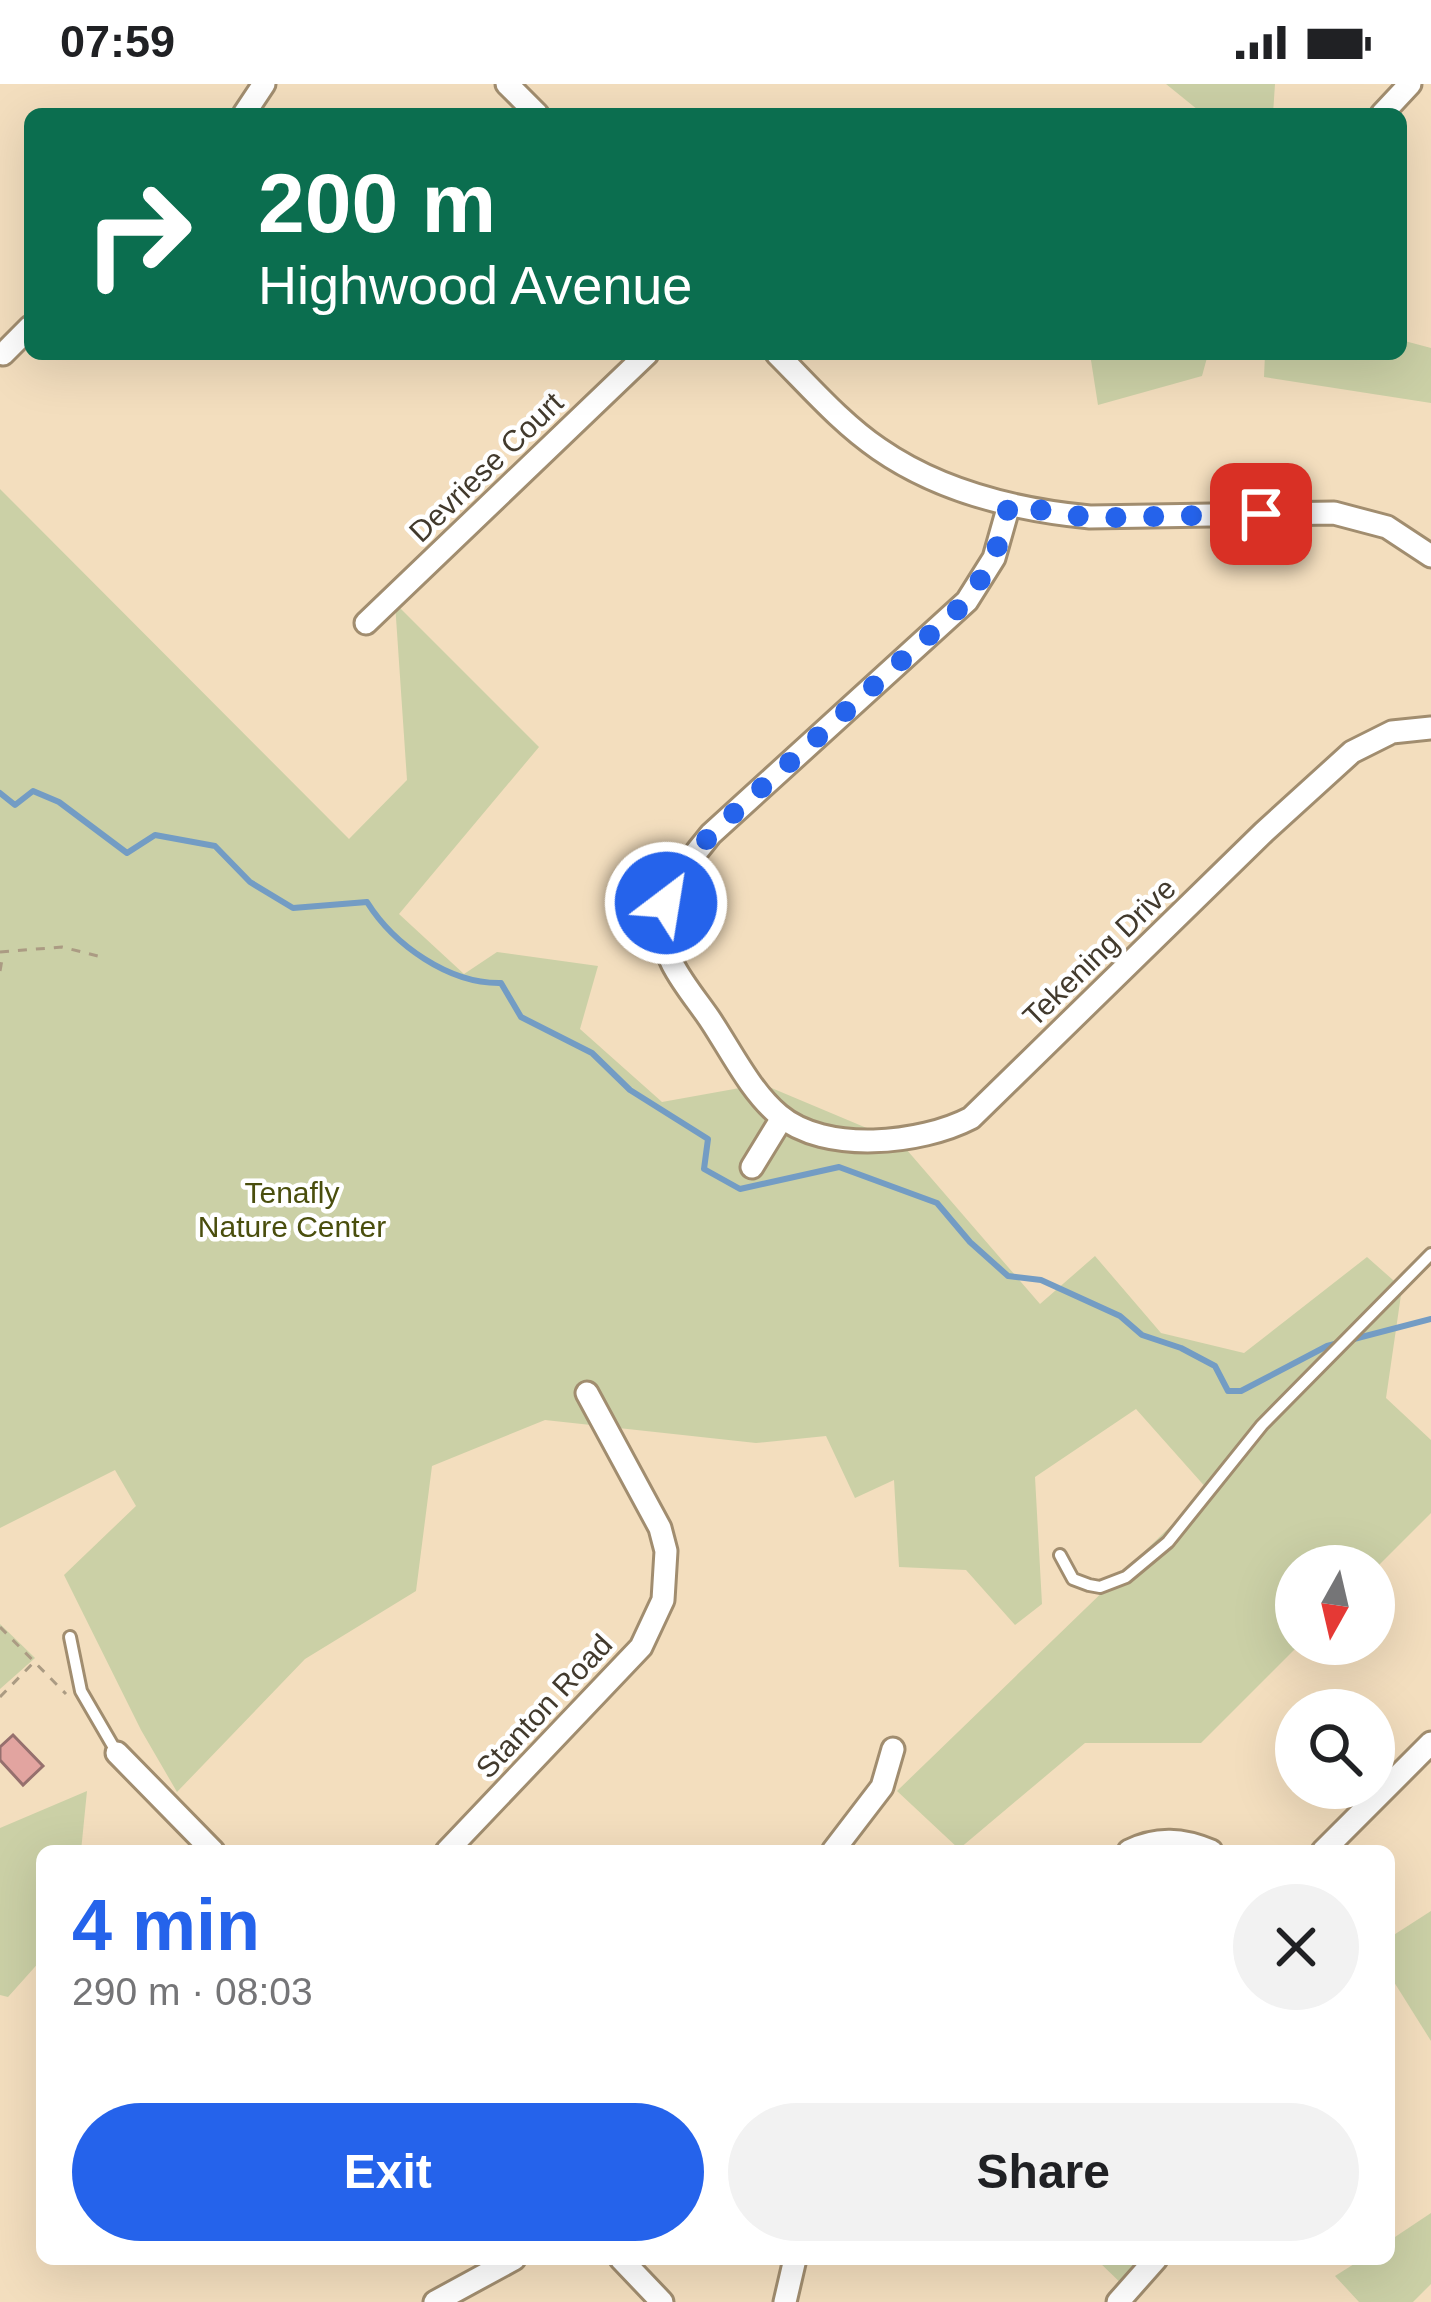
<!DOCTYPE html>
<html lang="en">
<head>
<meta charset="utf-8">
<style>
	:root { --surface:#fff; --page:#f2f2f2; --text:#202124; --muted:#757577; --accent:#2563eb }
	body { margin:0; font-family:Helvetica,sans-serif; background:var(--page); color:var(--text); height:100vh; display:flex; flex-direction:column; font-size:45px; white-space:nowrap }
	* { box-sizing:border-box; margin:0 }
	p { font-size:39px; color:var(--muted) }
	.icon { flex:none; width:66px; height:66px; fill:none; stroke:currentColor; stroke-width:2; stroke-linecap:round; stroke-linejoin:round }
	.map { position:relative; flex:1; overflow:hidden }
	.sheet { position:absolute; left:36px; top:1761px; width:1359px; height:420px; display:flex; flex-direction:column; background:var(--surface); border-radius:18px; box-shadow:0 12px 48px #0002 }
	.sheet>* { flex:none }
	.banner { position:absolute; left:24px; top:24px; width:1383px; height:252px; border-radius:18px; box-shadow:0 12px 48px #0002; background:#0b6e4f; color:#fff; overflow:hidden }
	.needle { width:78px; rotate:188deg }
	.controls { position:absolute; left:1275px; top:1461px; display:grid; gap:24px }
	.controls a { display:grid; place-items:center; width:120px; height:120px; border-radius:50%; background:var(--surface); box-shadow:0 12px 48px #0002; font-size:60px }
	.pin { position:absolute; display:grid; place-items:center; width:102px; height:102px; color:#fff; margin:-51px; border-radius:24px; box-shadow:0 6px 18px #0006 }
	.me { position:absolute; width:132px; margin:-66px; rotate:31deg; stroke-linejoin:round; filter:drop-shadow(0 0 9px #0008) }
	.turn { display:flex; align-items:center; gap:42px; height:252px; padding:0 36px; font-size:54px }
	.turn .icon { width:156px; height:156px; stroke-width:2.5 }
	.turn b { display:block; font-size:84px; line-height:102px }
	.round { display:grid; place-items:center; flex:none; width:126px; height:126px; border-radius:63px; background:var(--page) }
	.head { display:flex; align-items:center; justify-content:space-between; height:204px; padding:0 36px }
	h1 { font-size:72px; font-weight:800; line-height:90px; color:var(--accent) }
	.cta { display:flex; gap:24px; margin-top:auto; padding:24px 36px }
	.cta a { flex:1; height:138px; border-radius:72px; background:var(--accent); color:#fff; font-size:48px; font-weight:800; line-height:138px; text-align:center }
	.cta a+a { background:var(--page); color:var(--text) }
	.status { display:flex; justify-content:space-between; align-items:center; height:84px; padding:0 60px; background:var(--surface); direction:ltr }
	.status svg { height:33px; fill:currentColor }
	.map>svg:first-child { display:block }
	.green { fill:#cbd0a6 }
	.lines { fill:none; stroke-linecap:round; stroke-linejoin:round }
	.stream { stroke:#739cc4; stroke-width:6 }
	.building { fill:#e2a4a0; stroke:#96706e; stroke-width:3 }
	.lane-casing { stroke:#a18d6f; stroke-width:16 }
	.street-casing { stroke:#a18d6f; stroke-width:27 }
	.path { stroke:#ab9b83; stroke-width:3; stroke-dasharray:9 9; stroke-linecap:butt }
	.lane { stroke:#fff; stroke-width:10 }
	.street { stroke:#fff; stroke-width:21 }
	.route { stroke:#2563eb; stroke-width:21; stroke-dasharray:0 37.8 }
	.labels { text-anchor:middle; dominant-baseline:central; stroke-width:9; stroke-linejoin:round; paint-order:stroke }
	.street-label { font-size:30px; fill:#423a2d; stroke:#fff }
	.park-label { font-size:30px; fill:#4a4e0d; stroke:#fff }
</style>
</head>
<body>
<div class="status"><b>07:59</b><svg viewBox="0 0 49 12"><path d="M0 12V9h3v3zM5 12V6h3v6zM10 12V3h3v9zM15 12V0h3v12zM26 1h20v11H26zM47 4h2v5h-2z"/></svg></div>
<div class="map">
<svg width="1431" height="2218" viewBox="0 0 1431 2218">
	<rect width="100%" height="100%" fill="#f3debe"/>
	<!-- green -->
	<g class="green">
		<path d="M1166 0H1275L1273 30H1203Z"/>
		<path d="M1401 256 1431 264V319L1264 293 1265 270H1401Z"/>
		<path d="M1090 270H1208L1202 292 1098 321Z"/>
		<path d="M0 405 349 755 407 696 395 519 539 663 399 830 464 890 497 868 598 882 580 945 662 1018 762 1000 900 1058 1040 1220 1095 1172 1161 1249 1244 1269 1367 1173 1402 1204 1386 1314 1431 1356V1429L1374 1486V1482H1296V1560H1300L1201 1659H1085L959 1765 897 1707 1208 1406 1136 1325 1035 1393 1042 1520 1015 1541 966 1486 899 1483 894 1396 855 1414 826 1352 756 1359 545 1336 432 1382 416 1507 305 1575 177 1708 141 1646 64 1491 136 1422 115 1386 0 1444Z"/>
		<path d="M0 1540 35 1574 0 1605Z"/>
		<path d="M87 1707 81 1767H42V1875L8 1913 0 1911V1744Z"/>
		<path d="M1431 1827V1957L1389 1890V1854Z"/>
		<path d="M1431 2129V2200L1413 2218H1359L1335 2192 1362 2175H1389V2157Z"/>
		<path d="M1096 2175H1177L1128 2206Z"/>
	</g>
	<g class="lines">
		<!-- stream -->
		<path class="stream" d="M0 709 15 721 33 707 59 718 127 769 155 751 215 762 250 798 293 824 367 818C394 861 449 900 501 899L521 933 592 969 630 1006 708 1055 704 1085 740 1105 839 1083 937 1119 970 1158 1008 1192 1041 1196 1120 1232 1142 1251 1181 1264 1215 1282 1228 1307H1241L1327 1262 1431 1235"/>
	</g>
	<!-- building -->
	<path class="building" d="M13 1651 43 1682 23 1701 0 1676V1663Z"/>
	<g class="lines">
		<defs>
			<g id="lane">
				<path d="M1060 1471 1073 1495 1089 1501 1100 1503 1126 1493 1168 1458 1262 1341 1431 1170"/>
				<path d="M70 1553 81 1607 117 1669"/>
			</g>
			<g id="street">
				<path d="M507 0 537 30"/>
				<path d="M244 30 264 0"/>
				<path d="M1382 30 1410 0"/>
				<path d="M3 270 30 243"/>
				<path d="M777 270C810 303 841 339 879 365 941 408 1016 426 1090 433L1334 429 1387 443 1431 472"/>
				<path d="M1009 421 994 474 967 517 711 750C691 775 665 803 662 837 660 874 689 905 709 934 730 965 750 1007 779 1031 825 1070 921 1060 971 1034L1264 748 1352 668 1392 648 1431 644"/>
				<path d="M366 539 647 270"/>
				<path d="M752 1083 782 1034"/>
				<path d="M117 1669 213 1767"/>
				<path d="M447 1767 641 1563 663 1516 666 1467 660 1444 587 1309"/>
				<path d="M833 1767 882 1703 893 1665"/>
				<path d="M1129 1767C1157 1753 1183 1755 1211 1767"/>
				<path d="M1323 1767 1431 1659"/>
				<path d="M621 2175 662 2218"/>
				<path d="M435 2218 514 2175"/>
				<path d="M785 2218 795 2175"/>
				<path d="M1118 2218 1156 2175"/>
			</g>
		</defs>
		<!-- lane casing -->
		<use href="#lane" class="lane-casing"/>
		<!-- street casing -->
		<use href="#street" class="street-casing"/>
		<!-- path -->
		<g class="path">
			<path d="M0 868 62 863 98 872"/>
			<path d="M0 887 3 870"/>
			<path d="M0 1543 66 1610"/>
			<path d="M0 1613 35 1577"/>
		</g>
		<!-- lane -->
		<use href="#lane" class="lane"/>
		<!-- street -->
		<use href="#street" class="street"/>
	</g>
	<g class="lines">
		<!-- route -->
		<path class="route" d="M666 819 690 776 711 750 967 517 994 474 1009 421 1090 434 1261 430"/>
	</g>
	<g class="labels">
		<!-- street labels -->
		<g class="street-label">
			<text transform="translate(486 383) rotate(-44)">Devriese Court</text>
			<text transform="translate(1099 868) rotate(-44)">Tekening Drive</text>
			<text transform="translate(544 1622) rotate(-47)">Stanton Road</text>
		</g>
		<!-- park labels -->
		<g class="park-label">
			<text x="292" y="1108">Tenafly<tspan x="292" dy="34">Nature Center</tspan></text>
		</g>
	</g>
</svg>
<div class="controls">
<a><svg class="needle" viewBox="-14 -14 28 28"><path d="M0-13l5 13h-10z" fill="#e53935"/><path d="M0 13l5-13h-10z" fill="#757577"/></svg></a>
<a><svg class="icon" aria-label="search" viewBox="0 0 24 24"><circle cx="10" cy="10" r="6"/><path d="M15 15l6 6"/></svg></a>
</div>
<div class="pin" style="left:1261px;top:430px;background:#d93025"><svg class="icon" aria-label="arrive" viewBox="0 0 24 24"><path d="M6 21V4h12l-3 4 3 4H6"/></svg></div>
<svg class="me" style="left:666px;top:819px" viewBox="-20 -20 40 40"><circle r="17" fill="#2563eb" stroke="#fff" stroke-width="3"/><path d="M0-11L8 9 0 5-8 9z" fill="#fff"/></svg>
<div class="banner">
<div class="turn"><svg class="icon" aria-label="right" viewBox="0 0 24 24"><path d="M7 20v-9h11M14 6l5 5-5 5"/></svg><div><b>200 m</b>Highwood Avenue</div></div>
</div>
<section class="sheet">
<div class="head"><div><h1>4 min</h1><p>290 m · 08:03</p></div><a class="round"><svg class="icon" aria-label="close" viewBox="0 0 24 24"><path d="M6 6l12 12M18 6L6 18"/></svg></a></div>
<div class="cta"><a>Exit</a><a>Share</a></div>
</section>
</div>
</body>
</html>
